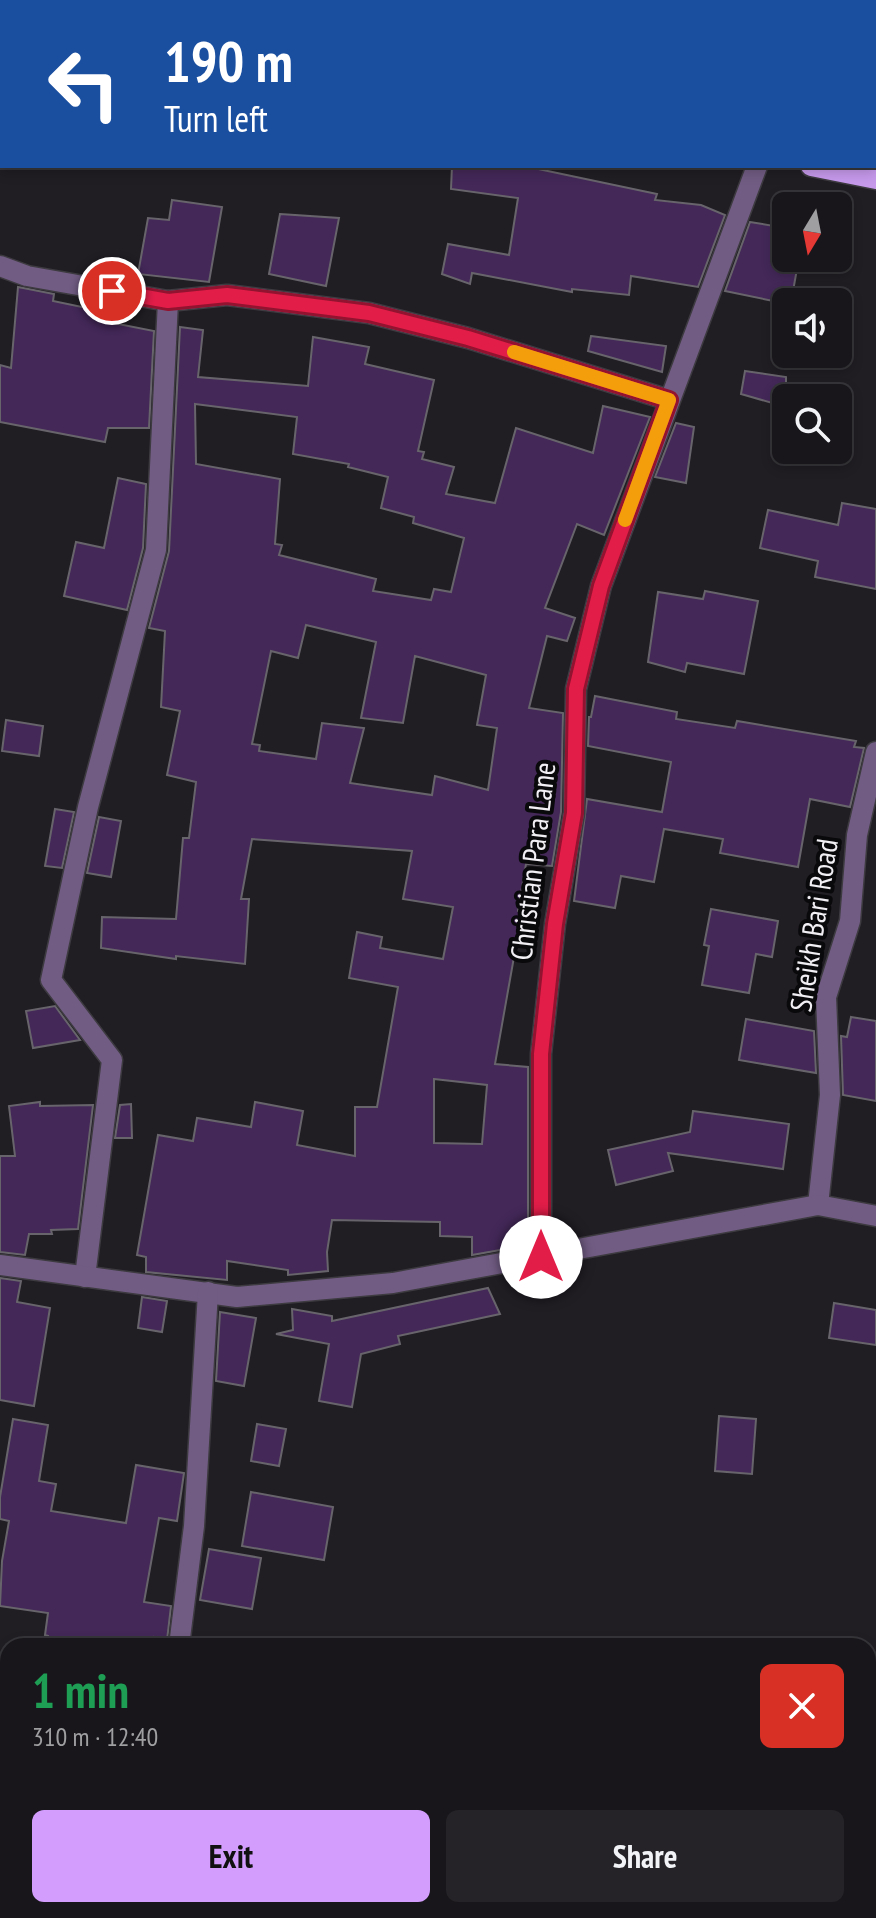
<!DOCTYPE html>
<html lang="en">
<head>
<meta charset="utf-8">
<style>
	:root { --surface:#18161a; --page:#252327; --text:#f1f3f6; --muted:#9f9fa2; --line:#363539; --accent:#d29dfd }
	body { margin:0; font-family:"PT Sans Narrow",sans-serif; background:var(--page); color:var(--text); height:100vh; display:flex; flex-direction:column; font-size:30px; white-space:nowrap }
	* { box-sizing:border-box; margin:0 }
	p { font-size:26px; color:var(--muted) }
	.icon { flex:none; width:44px; height:44px; fill:none; stroke:currentColor; stroke-width:2; stroke-linecap:round; stroke-linejoin:round }
	.map { position:relative; flex:1; overflow:hidden }
	.sheet { position:absolute; left:0px; top:1638px; width:876px; height:280px; display:flex; flex-direction:column; background:var(--surface); border-radius:24px 24px 0 0; box-shadow:0 4px 12px #0003,0 0 0 2px var(--line) }
	.sheet>* { flex:none }
	.hud { position:absolute; left:0px; top:0px; width:876px; height:168px; box-shadow:0 4px 12px #0003,0 0 0 2px var(--line); background:#1a4fa0; color:#fff; overflow:hidden }
	.needle { width:52px; rotate:190deg }
	.fabs { position:absolute; left:772px; top:192px; display:grid; gap:16px }
	.fabs a { display:grid; place-items:center; width:80px; height:80px; border-radius:12px; background:var(--surface); box-shadow:0 4px 12px #0003,0 0 0 2px var(--line); font-size:40px }
	.pin { position:absolute; display:grid; place-items:center; width:68px; height:68px; color:#fff; margin:-34px; border:4px solid #fff; border-radius:50%; box-shadow:0 2px 8px #0007 }
	.me { position:absolute; width:88px; margin:-44px; rotate:0deg; stroke-linejoin:round; filter:drop-shadow(0 0 6px #0008) }
	.turn { display:flex; align-items:center; gap:28px; height:168px; padding:0 32px; font-size:36px }
	.turn .icon { width:104px; height:104px; stroke-width:2.5 }
	.turn b { display:block; font-size:56px; line-height:68px }
	.round { display:grid; place-items:center; flex:none; width:84px; height:84px; border-radius:12px; background:var(--page) }
	.head { display:flex; align-items:center; justify-content:space-between; height:136px; padding:0 32px }
	h1 { font-size:48px; font-weight:700; line-height:60px; color:#1e9e55 }
	.button { display:flex; gap:16px; margin-top:auto; padding:16px 32px }
	.button a { flex:1; height:92px; border-radius:12px; background:var(--accent); color:#111; font-size:32px; font-weight:700; line-height:92px; text-align:center }
	.button a+a { background:var(--page); color:var(--text) }
	.map>svg:first-child { display:block }
	.building { fill:#432858; stroke:#68646b; stroke-width:2; fill-rule:evenodd }
	.lines { fill:none; stroke-linecap:round; stroke-linejoin:round }
	.minor-casing { stroke:#3d3a40; stroke-width:23 }
	.major-casing { stroke:#3d3a40; stroke-width:23 }
	.minor { stroke:#715c83; stroke-width:20 }
	.major { stroke:#c699eb; stroke-width:20 }
	.route-casing { stroke:#92132f; stroke-width:20 }
	.route { stroke:#e11d48; stroke-width:14 }
	.slow { stroke:#f59e0b; stroke-width:14 }
	.labels { text-anchor:middle; dominant-baseline:central; stroke-width:8; stroke-linejoin:round; paint-order:stroke }
	.street-label { font-size:30px; fill:#f1eff3; stroke:#09080a }
</style>
</head>
<body>
<div class="map">
<svg width="876" height="1918" viewBox="0 0 876 1918">
	<rect width="100%" height="100%" fill="#201d23"/>
	<!-- building -->
	<g class="building">
		<path d="M452 166H524L657 194 655 200 701 205 725 215 698 287 631 276 629 295 572 289V292L472 273 470 284 442 274 448 244 509 255 518 198 451 189Z"/>
		<path d="M172 200 222 207 209 282 138 274 148 218 169 220Z"/>
		<path d="M280 214 339 218 326 286 269 274Z"/>
		<path d="M750 222 786 228V258H799L791 302H778L725 291Z"/>
		<path d="M18 287 54 294 53 301 106 312 103 321 154 331 149 428H108L105 442 0 422V365L11 368Z"/>
		<path d="M180 327 203 330 198 377 308 386 313 337 369 347 365 364 434 380 418 451 424 452 422 459 454 467 446 494 495 503 516 428 593 453 603 406 650 417 604 535 577 524 545 608 575 618 567 641 547 636 529 708 563 713 561 812 552 866 526 864 518 911 522 912 495 1064 528 1067V1245L472 1255V1237L440 1236V1222L332 1220 327 1252 328 1271 288 1275V1270L227 1261V1280L146 1272V1257L137 1255 158 1135 193 1141 197 1118 251 1127 255 1102 303 1111 297 1145 355 1156V1107H377L398 987 349 978 357 932 382 937 380 948 443 959 453 907 403 899 412 851 252 839 241 899H249L245 964 176 956V959L101 948 102 917 176 919 183 838H189L196 782 167 775 180 711 161 707 165 631 149 628 169 551ZM195 404 297 417 293 454 349 464 348 467 388 477 381 508 414 517 413 523 464 538 451 592 434 589 431 600 373 591 376 579 279 555 282 545 275 544 280 479 196 464ZM306 625 376 642 361 718 403 723 415 656 486 675 477 725 497 728 488 790 435 776 432 795 350 783 364 728 322 723 316 759 259 751 260 745 252 744 271 651 298 658ZM434 1079 487 1085 482 1144 434 1143Z"/>
		<path d="M591 336 666 346 662 372 588 351Z"/>
		<path d="M745 371 786 377V407L741 394Z"/>
		<path d="M676 423 694 427 686 483 655 477Z"/>
		<path d="M118 478 146 484 143 548 127 610 64 596 76 542 104 548Z"/>
		<path d="M842 503 876 509V589L815 577 818 561 760 548 768 510 838 525Z"/>
		<path d="M705 591 758 601 744 674 687 663 685 672 648 662 658 592 703 599Z"/>
		<path d="M595 696 677 712 676 719 735 728 737 721 856 741 854 747 864 748 850 807 810 799 798 867 720 853 723 839 664 829 654 882 621 876 615 908 574 901 587 799 662 812 671 762 588 746 589 717H591Z"/>
		<path d="M6 720 43 726 39 756 2 751Z"/>
		<path d="M55 809 74 812 62 868 45 866Z"/>
		<path d="M99 817 121 821 111 877 87 873Z"/>
		<path d="M711 909 778 921 772 957 756 954 749 993 702 985 709 946 704 945Z"/>
		<path d="M55 1006 80 1040 33 1048 26 1011Z"/>
		<path d="M851 1017 876 1021V1101L843 1095 841 1036 847 1037Z"/>
		<path d="M746 1019 814 1031 816 1073 739 1060Z"/>
		<path d="M40 1102V1106L93 1105 78 1229 51 1230 52 1234H29L25 1255 0 1252V1156H15L9 1106Z"/>
		<path d="M131 1104 132 1138H115L120 1105Z"/>
		<path d="M693 1111 789 1124 783 1169 668 1153 673 1171 616 1185 608 1150 690 1132Z"/>
		<path d="M0 1278 21 1281 17 1302 50 1308 34 1406 0 1400Z"/>
		<path d="M488 1288 500 1314 398 1336 400 1344 361 1354 352 1407 319 1401 329 1344 276 1334 293 1330 292 1309 332 1316V1321Z"/>
		<path d="M142 1297 167 1301 162 1332 138 1328Z"/>
		<path d="M834 1303 876 1310V1345L829 1338Z"/>
		<path d="M220 1312 256 1318 244 1386 216 1381Z"/>
		<path d="M719 1416 756 1419 752 1474 715 1471Z"/>
		<path d="M13 1419 48 1425 39 1481 56 1484 51 1511 126 1523 136 1465 184 1473 177 1521 159 1518 144 1602 171 1606 167 1640 154 1637 153 1646H46L48 1636 45 1635 48 1613 0 1606 2 1561 9 1521 0 1519V1497Z"/>
		<path d="M257 1424 286 1429 279 1466 251 1461Z"/>
		<path d="M251 1492 333 1507 324 1560 242 1546Z"/>
		<path d="M209 1549 261 1558 252 1609 200 1600Z"/>
	</g>
	<g class="lines">
		<defs>
			<g id="minor">
				<path d="M0 103 2 95"/>
				<path d="M0 266 27 276 168 301 156 550 88 807 51 980 112 1060 85 1277"/>
				<path d="M168 301 227 295 369 313 468 338 669 400"/>
				<path d="M818 1205 830 1095 826 997 850 921 857 835 876 752"/>
				<path d="M541 1257V1054L555 924 574 813 576 689 601 586 757 166"/>
				<path d="M0 1265 237 1297 393 1283 818 1205 876 1216"/>
				<path d="M179 1646 194 1526 208 1292"/>
				<path d="M121 1918 122 1910"/>
			</g>
			<g id="major">
				<path d="M79 0 90 2"/>
				<path d="M0 19H2"/>
				<path d="M874 149 876 150"/>
				<path d="M811 166 876 179"/>
			</g>
		</defs>
		<!-- minor casing -->
		<use href="#minor" class="minor-casing"/>
		<!-- major casing -->
		<use href="#major" class="major-casing"/>
		<!-- minor -->
		<use href="#minor" class="minor"/>
		<!-- major -->
		<use href="#major" class="major"/>
	</g>
	<g class="lines">
		<defs>
			<path id="route" d="M112 291 168 301 227 295 369 313 468 338 669 400 601 586 576 689 574 813 555 924 541 1054V1257"/>
		</defs>
		<!-- route casing -->
		<use href="#route" class="route-casing"/>
		<!-- route -->
		<use href="#route" class="route"/>
		<!-- slow -->
		<path class="slow" d="M514 352 669 400 625 520"/>
	</g>
	<g class="labels">
		<!-- street labels -->
		<g class="street-label">
			<text transform="translate(532 861) rotate(-83)">Christian Para Lane</text>
			<text transform="translate(813 925) rotate(-81)">Sheikh Bari Road</text>
		</g>
	</g>
</svg>
<div class="fabs">
<a><svg class="needle" viewBox="-14 -14 28 28"><path d="M0-13l5 13h-10z" fill="#e53935"/><path d="M0 13l5-13h-10z" fill="#9f9fa2"/></svg></a>
<a><svg class="icon" aria-label="sound" viewBox="0 0 24 24"><path d="M4 9h4l5-4v14l-5-4H4zM17 9q2 3 0 6"/></svg></a>
<a><svg class="icon" aria-label="search" viewBox="0 0 24 24"><circle cx="10" cy="10" r="6"/><path d="M15 15l6 6"/></svg></a>
</div>
<div class="pin" style="left:112px;top:291px;background:#d93025"><svg class="icon" aria-label="arrive" viewBox="0 0 24 24"><path d="M6 21V4h12l-3 4 3 4H6"/></svg></div>
<svg class="me" style="left:541px;top:1257px" viewBox="-20 -20 40 40"><circle r="19" fill="#fff"/><path d="M0-13L10 11 0 6-10 11z" fill="#e11d48"/></svg>
<div class="hud">
<div class="turn"><svg class="icon" aria-label="left" viewBox="0 0 24 24"><path d="M17 20v-9H6M10 6l-5 5 5 5"/></svg><div><b>190 m</b>Turn left</div></div>
</div>
<section class="sheet">
<div class="head"><div><h1>1 min</h1><p>310 m · 12:40</p></div><a class="round" style="background:#d93025;color:#fff"><svg class="icon" aria-label="close" viewBox="0 0 24 24"><path d="M6 6l12 12M18 6L6 18"/></svg></a></div>
<div class="button"><a>Exit</a><a>Share</a></div>
</section>
</div>
</body>
</html>
